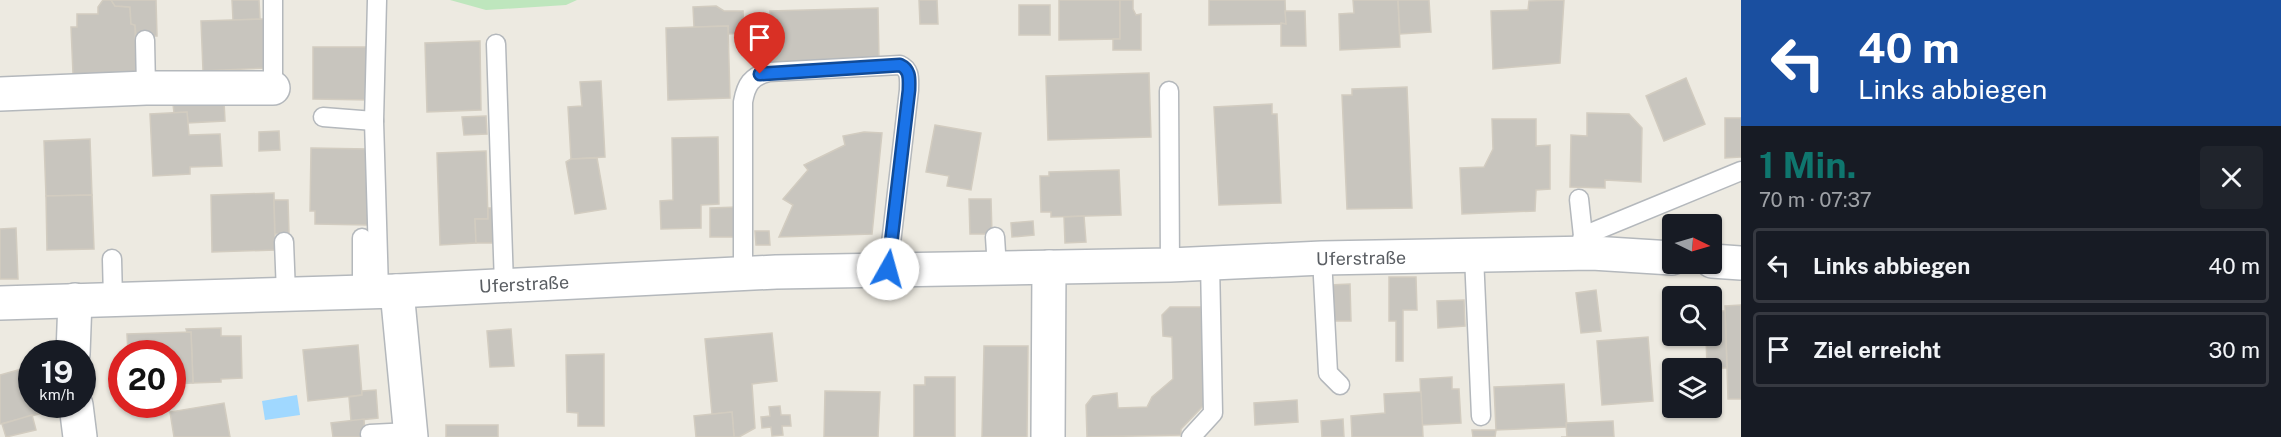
<!DOCTYPE html>
<html lang="de">
<head>
<meta charset="utf-8">
<style>
	:root { --surface:#171b24; --page:#20242c; --text:#f1f3f6; --muted:#9ea1a6; --line:#363941; --accent:#0f766e }
	body { margin:0; font-family:"Public Sans",sans-serif; background:var(--page); color:var(--text); height:100vh; display:flex; flex-direction:column; font-size:22px; white-space:nowrap }
	* { box-sizing:border-box; margin:0 }
	p { font-size:20px; color:var(--muted) }
	.icon { flex:none; width:33px; height:33px; fill:none; stroke:currentColor; stroke-width:2; stroke-linecap:round; stroke-linejoin:round }
	.map { position:relative; flex:1; overflow:hidden }
	.drawer { display:flex; flex-direction:column; background:var(--surface); width:540px }
	.drawer>* { flex:none }
	.banner { background:#1a4fa0; color:#fff; overflow:hidden }
	.needle { width:39px; rotate:95deg }
	.buttons { position:absolute; left:1662px; top:214px; display:grid; gap:12px }
	.buttons a { display:grid; place-items:center; width:60px; height:60px; border-radius:6px; background:var(--surface); box-shadow:0 2px 4px #0004; font-size:30px }
	.speed { position:absolute; left:18px; top:340px; display:flex; gap:12px; font-size:30px; font-weight:700; text-align:center }
	.speed>* { display:grid; place-content:center; width:78px; height:78px; border-radius:50%; background:var(--surface); box-shadow:0 2px 4px #0004; line-height:1 }
	.speed small { font-size:15px; font-weight:400 }
	.speed .limit { border:9px solid #d22; background:#fff; color:#111 }
	.pin { position:absolute; display:grid; place-items:center; width:51px; height:51px; color:#fff; margin:-62px -26px; border-radius:50% 50% 50% 0; rotate:-45deg; box-shadow:0 0 6px #0007 }
	.pin .icon { rotate:45deg }
	.me { position:absolute; width:66px; margin:-33px; rotate:7deg; stroke-linejoin:round; filter:drop-shadow(0 0 4px #0008) }
	.turn { display:flex; align-items:center; gap:21px; height:126px; padding:0 18px; font-size:27px }
	.turn .icon { width:78px; height:78px; stroke-width:2.5 }
	.turn b { display:block; font-size:42px; line-height:51px }
	.round { display:grid; place-items:center; flex:none; width:63px; height:63px; border-radius:6px; background:var(--page) }
	.summary { display:flex; align-items:center; justify-content:space-between; height:102px; padding:0 18px }
	h1 { font-size:36px; font-weight:700; line-height:45px; color:var(--accent) }
	ul { padding:0; list-style:none }
	li { display:flex; align-items:center; gap:18px; height:75px; margin:0 12px 9px; padding:0 6px; border:3px solid var(--line); border-radius:6px }
	li div { flex:1 }
	li b { display:block; font-size:22px }
	li em { font-style:normal }
	main { display:flex; flex:1; min-height:0 }
	.map>svg:first-child { display:block }
	.green { fill:#bee6bd }
	.water { fill:#a0d8ff }
	.building { fill:#c8c5be; stroke:#d2ccc0; stroke-width:1.5 }
	.lines { fill:none; stroke-linecap:round; stroke-linejoin:round }
	.service-casing { stroke:#b4b8bc; stroke-width:21 }
	.minor-casing { stroke:#b4b8bc; stroke-width:36 }
	.service { stroke:#fff; stroke-width:18 }
	.minor { stroke:#fff; stroke-width:33 }
	.route-casing { stroke:#114b97; stroke-width:15 }
	.route { stroke:#1a73e8; stroke-width:10 }
	.labels { text-anchor:middle; dominant-baseline:central; stroke-width:6; stroke-linejoin:round; paint-order:stroke }
	.street-label { font-size:18px; fill:#5a5e63; stroke:#fff }
</style>
</head>
<body>
<main>
<div class="map">
<svg width="1741" height="437" viewBox="0 0 1741 437">
	<rect width="100%" height="100%" fill="#edeae1"/>
	<!-- green -->
	<path class="green" d="M450 0H577L566 5 486 10Z"/>
	<!-- water -->
	<path class="water" d="M297 395 300 415 265 420 262 401Z"/>
	<!-- building -->
	<g class="building">
		<path d="M103 0H111L115 6 130 7 131 24 135 25 136 72 73 74 71 27H77V14H98V7Z"/>
		<path d="M111 0H156L157 36H136L135 25 131 24 130 7 115 6Z"/>
		<path d="M232 0H259L260 19 233 20Z"/>
		<path d="M919 0H937L938 24H920Z"/>
		<path d="M1059 0H1120V39L1059 40Z"/>
		<path d="M1120 0H1133V9L1136 15 1141 14V50H1113V39H1120Z"/>
		<path d="M1209 0H1285L1286 24 1209 25Z"/>
		<path d="M1353 0H1398L1400 47 1340 50 1339 14 1354 13Z"/>
		<path d="M1398 0H1429L1431 32 1400 34Z"/>
		<path d="M1564 0 1560 63 1493 69 1491 11 1528 10 1529 1Z"/>
		<rect x="1019" y="5" width="31" height="30"/>
		<path d="M716 6 724 11H743L744 33 728 34V26L694 27 693 7Z"/>
		<path d="M878 8 879 59 772 62V54H744V29L770 28V11Z"/>
		<path d="M1285 11H1305L1306 46H1281V23L1286 24Z"/>
		<path d="M264 19 266 68 203 71 201 21Z"/>
		<path d="M728 26 730 98 668 100 666 28Z"/>
		<path d="M480 41 481 110 427 112 425 43Z"/>
		<path d="M313 47H369V100L313 99Z"/>
		<path d="M1149 73 1151 137 1048 140 1046 76Z"/>
		<path d="M1686 78 1705 124 1664 141 1646 96Z"/>
		<path d="M601 81 605 157 571 159 568 107 582 106 580 82Z"/>
		<path d="M1407 87 1412 208 1347 209 1342 95H1352V89Z"/>
		<path d="M224 101 225 121 188 123 187 112 174 113 173 104Z"/>
		<path d="M1272 104V114H1277L1281 203 1219 205 1214 107Z"/>
		<path d="M187 112 189 135 220 134 222 166 190 167V174L153 176 150 114Z"/>
		<path d="M1587 113 1629 114 1642 128 1641 182 1605 180V188L1570 187 1571 135 1587 136Z"/>
		<path d="M486 116 487 134 464 135 462 117Z"/>
		<path d="M1725 118H1741V157L1725 158Z"/>
		<path d="M1492 119H1536V146L1550 145V189L1536 190 1535 211 1462 214 1460 168 1484 167 1493 149Z"/>
		<path d="M935 125 981 133 971 190 947 186 949 176 926 172Z"/>
		<path d="M279 131 280 150 259 151V132Z"/>
		<path d="M864 132 882 133 872 234 779 237 793 205 783 199 808 170 804 165 845 145 843 136Z"/>
		<path d="M718 137 719 204 701 205V228L661 229 660 201 673 200 672 138Z"/>
		<path d="M90 139 92 195 46 196 44 141Z"/>
		<path d="M311 148 369 149 368 225 315 224V211H310Z"/>
		<path d="M486 151 488 219H475L476 243 440 245 437 153Z"/>
		<path d="M597 158 606 209 575 214 566 162 571 159Z"/>
		<path d="M1119 170 1121 215 1051 217V212H1041L1040 176H1049V172Z"/>
		<path d="M274 193 275 250 212 252 211 195Z"/>
		<path d="M92 195 94 249 47 250 46 196Z"/>
		<path d="M969 199H991L992 234H970Z"/>
		<path d="M274 200H288L289 233 275 234Z"/>
		<path d="M737 207V237H710V208Z"/>
		<path d="M488 208H496L497 243H476L475 219H488Z"/>
		<path d="M1084 216 1086 242 1065 243 1064 217Z"/>
		<path d="M1033 221 1034 235 1012 237 1011 223Z"/>
		<path d="M16 228 18 279H0V229Z"/>
		<path d="M755 231H769L770 245H756Z"/>
		<path d="M1389 277H1416L1417 310H1403V361H1396V321H1389Z"/>
		<path d="M1350 284 1351 321H1331L1329 285Z"/>
		<path d="M1596 290 1601 331 1581 333 1576 293Z"/>
		<path d="M1464 300 1465 326 1438 328 1437 301Z"/>
		<path d="M1741 305V399H1728L1725 306Z"/>
		<path d="M1170 307H1201L1204 405 1181 429V435L1087 437 1086 405 1093 396 1117 393 1118 408 1147 407 1152 397 1173 379 1172 337 1163 336 1162 315Z"/>
		<path d="M1712 311H1725L1727 368H1707L1706 336H1712Z"/>
		<path d="M221 328V336H241L242 378 221 379V382L193 383 191 332H187L186 329Z"/>
		<path d="M511 329 514 366 490 367 487 331Z"/>
		<path d="M191 332 193 383 172 384V354H128L127 334Z"/>
		<path d="M772 333 777 381 752 384 755 428 739 437H734L732 412 712 414 705 339Z"/>
		<path d="M1648 337 1653 401 1602 405 1597 341Z"/>
		<path d="M358 345 362 395 308 401 303 350Z"/>
		<path d="M984 346H1028L1027 437H982Z"/>
		<path d="M604 354V426H578V413L567 412 566 355Z"/>
		<path d="M32 366V405H49L51 411 0 424V375Z"/>
		<path d="M925 377H955V437H914V385H925Z"/>
		<path d="M1452 377V389H1459L1461 423 1422 425 1420 379Z"/>
		<path d="M1564 384 1567 427 1496 430 1494 387Z"/>
		<path d="M376 390 378 418 351 421 349 397 362 395V391Z"/>
		<path d="M825 391 880 392 878 437H824Z"/>
		<path d="M1421 392 1423 437H1352L1351 416 1385 413 1384 394Z"/>
		<path d="M1297 400 1298 422 1255 425 1254 403Z"/>
		<path d="M224 403 230 437H174L170 412Z"/>
		<path d="M780 406 781 415H790L791 426H782L783 435 772 436 771 427 762 428 761 417 770 416 769 407Z"/>
		<path d="M732 412 734 437H696L694 416Z"/>
		<path d="M32 415 36 430 6 437 2 424Z"/>
		<path d="M364 419 365 437H333L331 423Z"/>
		<path d="M1343 419 1344 437H1322L1321 421Z"/>
		<path d="M1613 421 1614 437H1561H1567L1566 423Z"/>
		<rect x="446" y="425" width="52" height="12"/>
		<path d="M1472 430H1496L1495 437H1473Z"/>
	</g>
	<g class="lines">
		<defs>
			<g id="service">
				<path d="M273 0V88"/>
				<path d="M377 0 374 121 379 290"/>
				<path d="M145 40 146 88"/>
				<path d="M496 44 504 285"/>
				<path d="M1169 91 1170 265"/>
				<path d="M323 117 374 121"/>
				<path d="M1579 199 1583 236"/>
				<path d="M995 237 997 268"/>
				<path d="M362 238V290"/>
				<path d="M284 242 286 293"/>
				<path d="M1577 254 1583 236 1741 171"/>
				<path d="M1474 256 1481 416"/>
				<path d="M1322 258 1328 373 1340 385"/>
				<path d="M112 259 113 299"/>
				<path d="M743 274V102C746 85 751 76 769 72L900 65C911 70 909 80 909 90L888 269"/>
				<path d="M370 434 410 432"/>
				<path d="M1191 437 1213 413 1210 263"/>
			</g>
			<g id="minor">
				<path d="M0 94 146 88H273"/>
				<path d="M1712 261 1741 263"/>
				<path d="M397 291 411 437"/>
				<path d="M0 303 397 291 776 272 1170 265 1322 258 1592 253 1672 258"/>
				<path d="M73 354 75 300"/>
				<path d="M76 405 80 437"/>
				<path d="M1048 437 1049 267"/>
			</g>
		</defs>
		<!-- service casing -->
		<use href="#service" class="service-casing"/>
		<!-- minor casing -->
		<use href="#minor" class="minor-casing"/>
		<!-- service -->
		<use href="#service" class="service"/>
		<!-- minor -->
		<use href="#minor" class="minor"/>
	</g>
	<g class="lines">
		<defs>
			<path id="route" d="M760 74 900 65C911 70 909 80 909 90L888 269"/>
		</defs>
		<!-- route casing -->
		<use href="#route" class="route-casing"/>
		<!-- route -->
		<use href="#route" class="route"/>
	</g>
	<g class="labels">
		<!-- street labels -->
		<g class="street-label">
			<text transform="translate(1361 258) rotate(-1)">Uferstraße</text>
			<text transform="translate(524 284) rotate(-3)">Uferstraße</text>
		</g>
	</g>
</svg>
<div class="buttons">
<a><svg class="needle" viewBox="-14 -14 28 28"><path d="M0-13l5 13h-10z" fill="#e53935"/><path d="M0 13l5-13h-10z" fill="#9ea1a6"/></svg></a>
<a><svg class="icon" aria-label="search" viewBox="0 0 24 24"><circle cx="10" cy="10" r="6"/><path d="M15 15l6 6"/></svg></a>
<a><svg class="icon" aria-label="layers" viewBox="0 0 24 24"><path d="M12 4l9 5-9 5-9-5zM3 14l9 5 9-5"/></svg></a>
</div>
<div class="speed"><div>19<small>km/h</small></div><div class="limit">20</div></div>
<div class="pin" style="left:760px;top:74px;background:#d93025"><svg class="icon" aria-label="arrive" viewBox="0 0 24 24"><path d="M6 21V4h12l-3 4 3 4H6"/></svg></div>
<svg class="me" style="left:888px;top:269px" viewBox="-20 -20 40 40"><circle r="19" fill="#fff"/><path d="M0-13L10 11 0 6-10 11z" fill="#1a73e8"/></svg>
</div>
<section class="drawer">
<div class="banner">
<div class="turn"><svg class="icon" aria-label="left" viewBox="0 0 24 24"><path d="M17 20v-9H6M10 6l-5 5 5 5"/></svg><div><b>40 m</b>Links abbiegen</div></div>
</div>
<div class="summary"><div><h1>1 Min.</h1><p>70 m · 07:37</p></div><a class="round"><svg class="icon" aria-label="close" viewBox="0 0 24 24"><path d="M6 6l12 12M18 6L6 18"/></svg></a></div>
<ul>
<li><svg class="icon" aria-label="left" viewBox="0 0 24 24"><path d="M17 20v-9H6M10 6l-5 5 5 5"/></svg><div><b>Links abbiegen</b></div><em>40 m</em></li>
<li><svg class="icon" aria-label="arrive" viewBox="0 0 24 24"><path d="M6 21V4h12l-3 4 3 4H6"/></svg><div><b>Ziel erreicht</b></div><em>30 m</em></li>
</ul>
</section>
</main>
</body>
</html>
